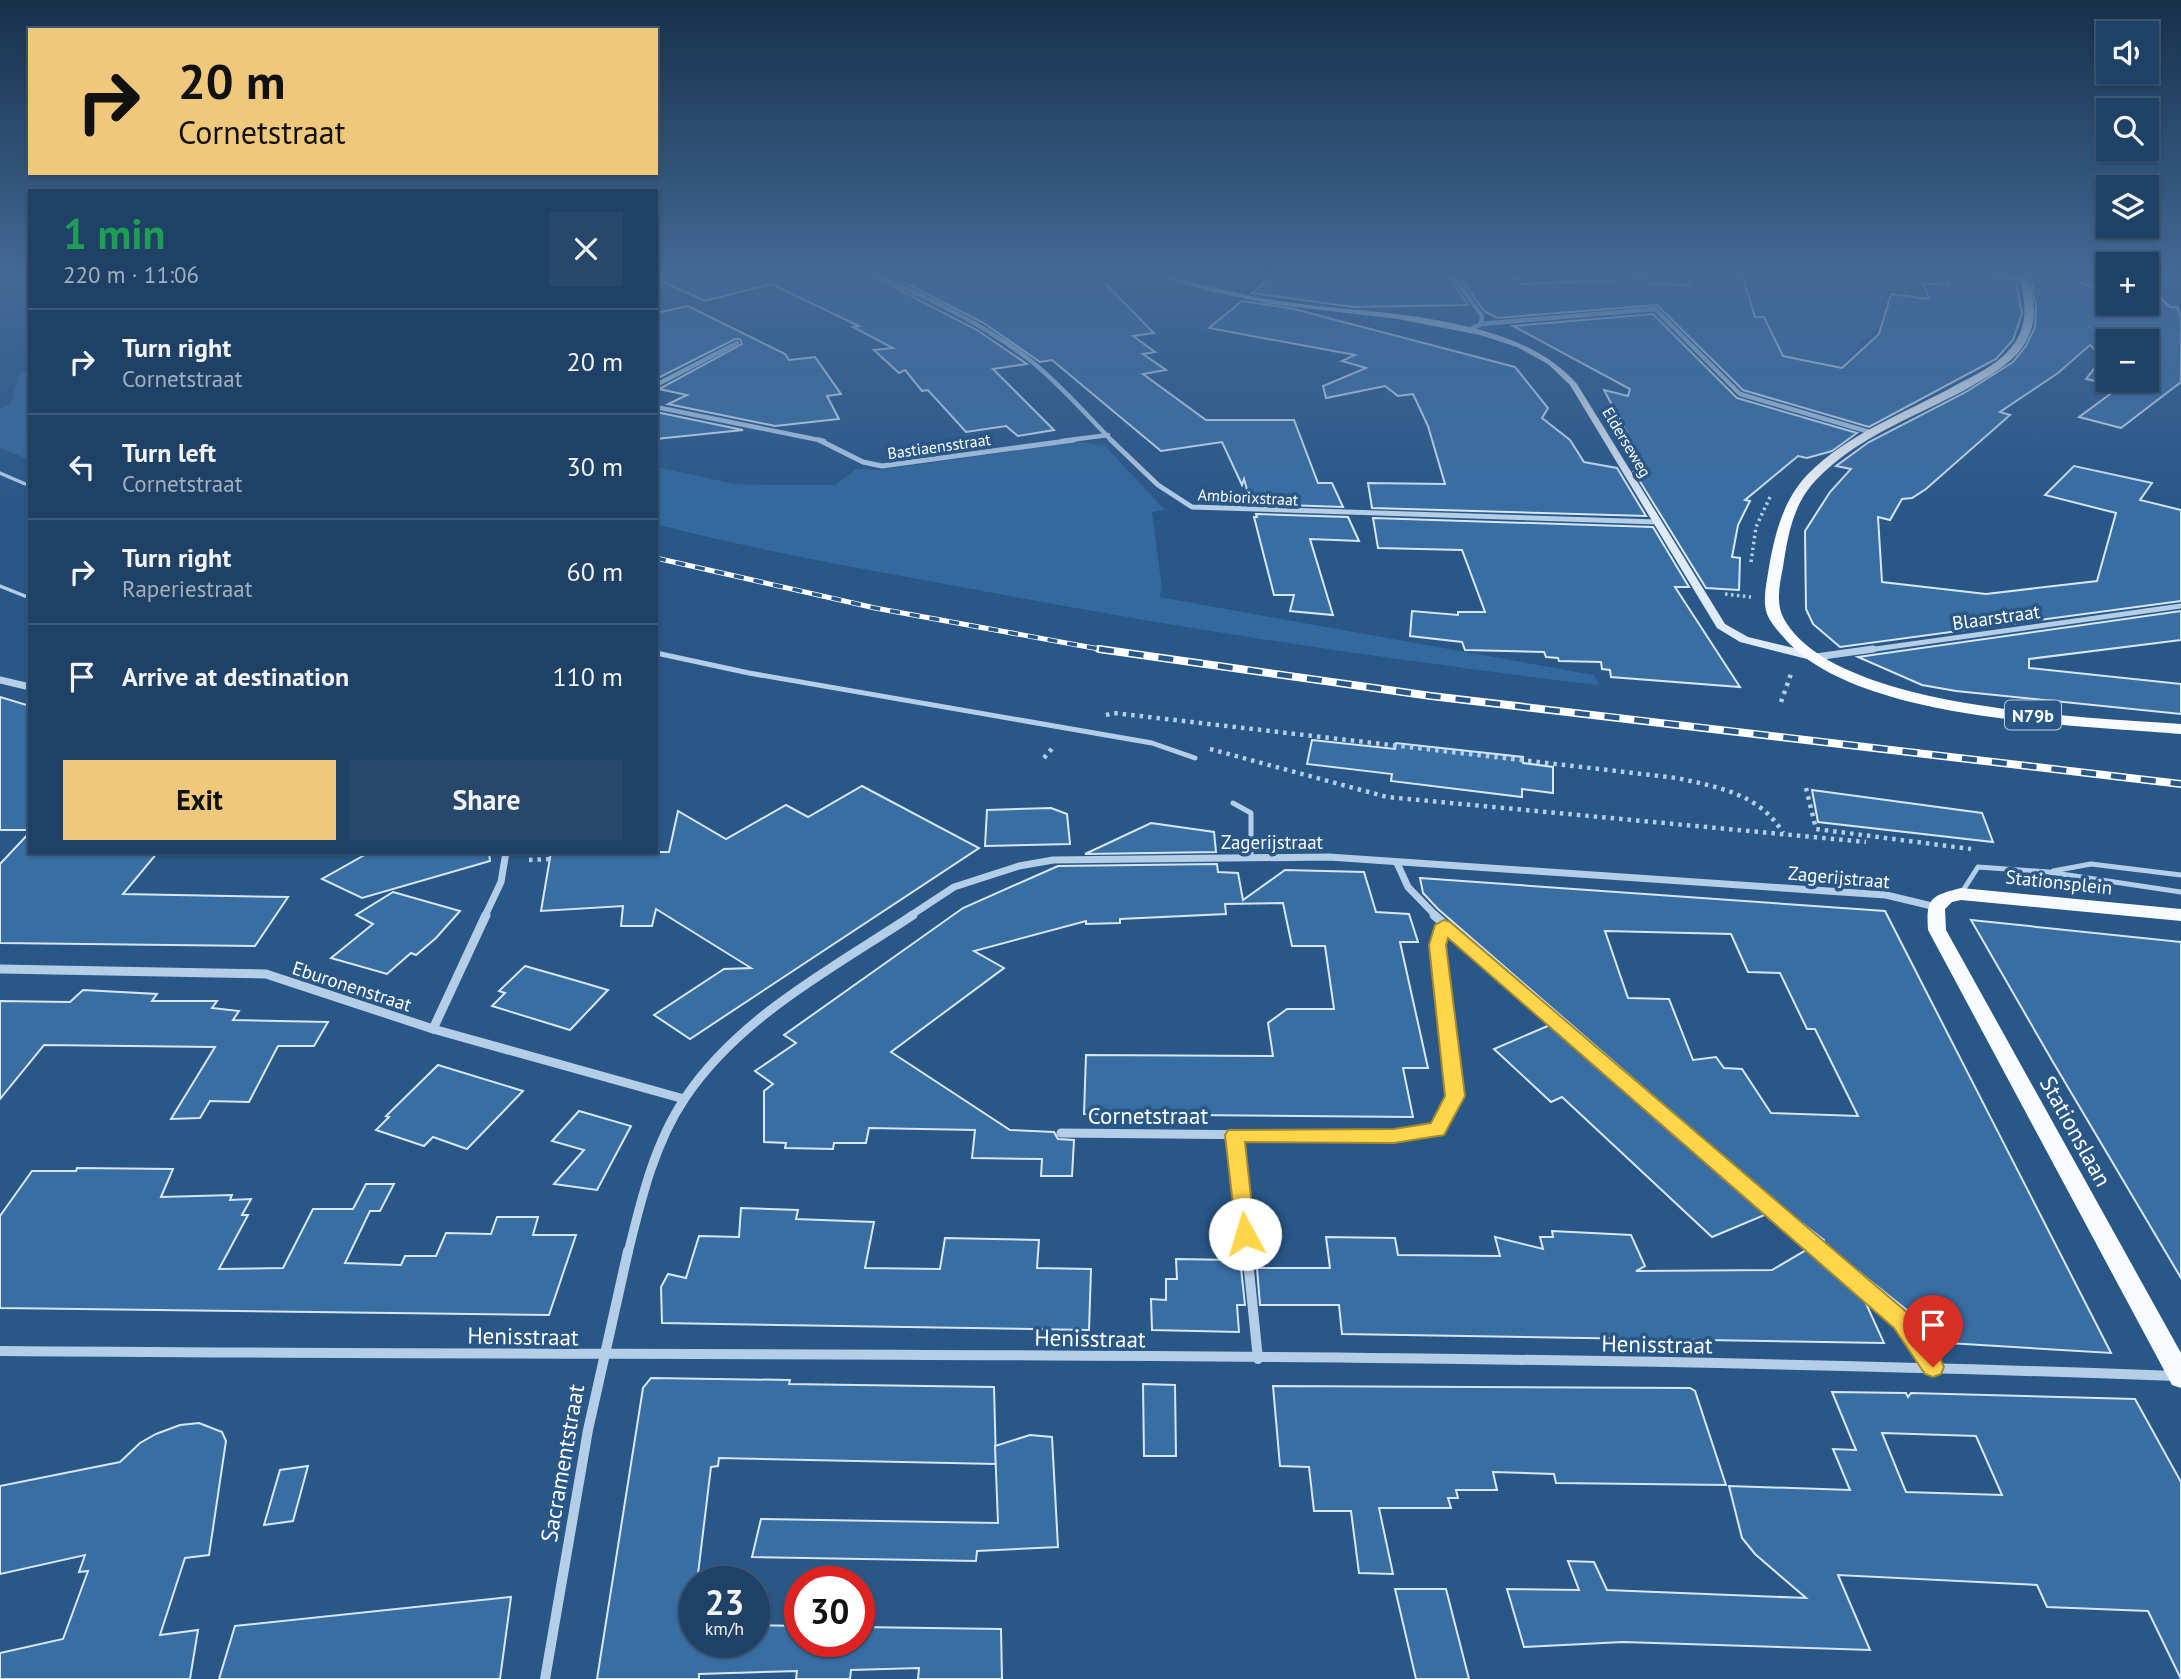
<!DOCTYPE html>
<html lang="en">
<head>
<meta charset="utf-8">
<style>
	:root { --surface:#1f4165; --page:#27486b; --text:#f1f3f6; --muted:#a1afbf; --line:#3c5a79; --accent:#efc87b }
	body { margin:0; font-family:"PT Sans",sans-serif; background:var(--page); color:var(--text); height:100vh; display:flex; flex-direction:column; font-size:26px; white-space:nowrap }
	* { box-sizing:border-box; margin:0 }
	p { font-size:23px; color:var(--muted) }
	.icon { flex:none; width:38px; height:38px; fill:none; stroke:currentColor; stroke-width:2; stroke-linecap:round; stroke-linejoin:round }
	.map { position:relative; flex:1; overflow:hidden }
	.drawer { position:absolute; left:28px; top:189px; width:630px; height:665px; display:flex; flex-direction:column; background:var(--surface); border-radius:0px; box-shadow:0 2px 5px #0004,0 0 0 2px var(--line) }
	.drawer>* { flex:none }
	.banner { position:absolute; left:28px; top:28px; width:630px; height:147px; border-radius:0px; box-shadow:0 2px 5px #0004,0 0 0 2px var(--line); background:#efc87b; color:#111; overflow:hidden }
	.tools { position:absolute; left:2096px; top:21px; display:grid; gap:14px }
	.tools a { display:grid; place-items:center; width:63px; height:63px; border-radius:0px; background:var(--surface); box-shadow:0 2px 5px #0004,0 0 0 2px var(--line); font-size:35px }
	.speed { position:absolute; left:679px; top:1566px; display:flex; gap:14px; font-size:35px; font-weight:700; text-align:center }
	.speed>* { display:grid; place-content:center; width:91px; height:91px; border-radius:50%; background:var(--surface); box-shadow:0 2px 5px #0004,0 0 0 2px var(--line); line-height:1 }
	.speed small { font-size:18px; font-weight:400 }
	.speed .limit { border:10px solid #d22; background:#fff; color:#111 }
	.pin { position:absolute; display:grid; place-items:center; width:60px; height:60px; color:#fff; margin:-72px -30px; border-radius:50% 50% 50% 0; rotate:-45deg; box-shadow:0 0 7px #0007 }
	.pin .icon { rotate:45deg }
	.me { position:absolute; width:77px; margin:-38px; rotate:354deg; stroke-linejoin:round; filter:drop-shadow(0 0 5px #0008) }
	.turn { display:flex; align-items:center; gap:24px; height:147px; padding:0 35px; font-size:32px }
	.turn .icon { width:91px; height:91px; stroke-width:2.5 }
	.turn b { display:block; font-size:49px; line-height:60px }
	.round { display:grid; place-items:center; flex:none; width:74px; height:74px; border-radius:0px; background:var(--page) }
	.headline { display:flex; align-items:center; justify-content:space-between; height:119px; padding:0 35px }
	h1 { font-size:42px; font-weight:700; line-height:52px; color:#1e9e55 }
	.cta { display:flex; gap:14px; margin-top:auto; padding:14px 35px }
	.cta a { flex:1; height:80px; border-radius:0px; background:var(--accent); color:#111; font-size:28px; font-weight:700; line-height:80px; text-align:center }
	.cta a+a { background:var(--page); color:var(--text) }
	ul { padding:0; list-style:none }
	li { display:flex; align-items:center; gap:21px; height:105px; padding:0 35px; border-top:2px solid var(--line) }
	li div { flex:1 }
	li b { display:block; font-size:26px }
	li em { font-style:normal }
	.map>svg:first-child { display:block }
	.green { fill:#33699e }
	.building { fill:#396ea3; stroke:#d8e7f6; stroke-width:2; fill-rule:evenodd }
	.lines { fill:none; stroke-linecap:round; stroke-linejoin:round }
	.path-far1 { stroke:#b5cee8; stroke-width:3.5; stroke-dasharray:2.5 3.5; stroke-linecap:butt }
	.path { stroke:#b5cee8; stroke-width:4.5; stroke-dasharray:3.5 5; stroke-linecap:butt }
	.lane-far1 { stroke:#b5cee8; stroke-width:3.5 }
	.lane { stroke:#b5cee8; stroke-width:5 }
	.street-far4 { stroke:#b5cee8; stroke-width:4.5 }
	.street-far3 { stroke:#b5cee8; stroke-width:5 }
	.street-far2 { stroke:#b5cee8; stroke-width:7 }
	.street-far1 { stroke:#b5cee8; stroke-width:9 }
	.street { stroke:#b5cee8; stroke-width:10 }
	.secondary { fill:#deeaf7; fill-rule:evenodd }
	.primary { fill:#f7fafe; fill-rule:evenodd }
	.rail-far1-casing { stroke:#fff; stroke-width:5 }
	.rail-casing { stroke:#fff; stroke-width:8 }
	.rail-far1 { stroke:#295787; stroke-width:3.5; stroke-dasharray:10; stroke-linecap:butt }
	.rail { stroke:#295787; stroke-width:5; stroke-dasharray:15; stroke-linecap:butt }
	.route { fill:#ffd54a; stroke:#a68a30; stroke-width:2 }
	.labels { text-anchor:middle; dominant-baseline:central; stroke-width:7; stroke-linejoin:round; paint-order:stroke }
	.far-street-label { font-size:16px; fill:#fff; stroke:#295787 }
	.shield { fill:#295787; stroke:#bfcddb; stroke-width:2 }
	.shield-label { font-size:18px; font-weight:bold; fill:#fff }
	.street-label { font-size:19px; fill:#fff; stroke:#295787 }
	.near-street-label { font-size:23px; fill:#fff; stroke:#295787 }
</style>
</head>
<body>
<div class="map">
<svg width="2181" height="1679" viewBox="0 0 2181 1679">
	<rect width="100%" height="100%" fill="#295787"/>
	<!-- green -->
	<g class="green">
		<path d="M1743 275H1861L1863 283 1905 287 1908 294 1883 291 1881 324 1860 344 1839 371 1825 369 1821 362 1791 356 1786 361 1771 358 1774 339 1765 316 1740 314 1738 308 1751 286 1750 277Z"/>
		<path d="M30 372V460L0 448V409L10 405 20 373Z"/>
		<path d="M1081 442 1105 446 1165 510 1152 512 1162 589 1159 597 1594 675 1599 685C1394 661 1190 630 988 592 877 571 766 553 656 524V467L735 484 770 485H835L857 469 880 470Z"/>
	</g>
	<!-- building -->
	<g class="building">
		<path d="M656 275H871L977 330 1027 364 993 369 1054 430 1018 436 1006 426 966 432 928 390 922 391 905 370 899 373 874 350 893 348 853 327 859 326 771 284 705 301 656 279Z"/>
		<path d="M889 275H1097L1154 333 1133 336 1155 352 1143 354 1166 370 1143 374 1206 420H1294L1318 483H1332L1343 507 1251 504 1244 479 1242 485 1222 442 1161 451 1052 360 1040 362 982 322Z"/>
		<path d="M1274 275H1447L1468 305 1353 307 1252 293Z"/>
		<path d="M1458 275H1495L1502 280 1520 279 1521 284 1645 279 1651 284 1691 285V275L1743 278 1755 317H1764L1783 356 1842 368 1879 334 1891 294 1929 299 1923 283 1949 285 1945 275 2016 279 2022 314 2013 340 1996 359 1869 427 1743 390 1657 305 1497 318 1484 311Z"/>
		<path d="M2040 275H2074L2079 282 2109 293V303H2147V296H2159L2170 307H2177L2181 317V382L2121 428 2079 417 2121 386 2086 379 2103 357 2090 345 2058 373 2000 412 2010 415 1926 489 1912 498 1902 499 1890 520 1878 517 1882 582 1986 594 2097 581 2116 513 2045 495 2074 466 2152 483 2140 500 2181 510V601L1840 647 1813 624 1806 609 1805 531 1830 492 1851 469 1836 466 1869 442 1966 392 2013 362 2026 346 2035 327 2036 306 2031 280 2042 281ZM2109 341H2147V380H2109Z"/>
		<path d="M1242 301 1294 309 1515 367 1548 408 1542 418 1570 440 1584 462 1617 468 1646 516 1372 508 1368 483 1445 484 1428 426 1413 394 1398 396 1385 386 1326 398 1323 386 1366 368 1342 361 1355 355 1209 328Z"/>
		<path d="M688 306 785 354 789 360 815 357 841 394 827 396 839 419 775 426 668 404 687 395 659 389 742 344 740 339H735L656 379V313Z"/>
		<path d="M1653 314 1737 398 1857 433 1832 451 1807 458 1798 456 1745 500 1750 501 1738 525 1732 557 1740 558 1739 590 1706 588 1634 472 1649 474 1604 390 1628 396 1630 389 1513 326Z"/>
		<path d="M656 412 743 430 656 439Z"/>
		<path d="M1256 514 1348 517 1359 541 1310 539 1333 615 1290 611 1294 595H1274L1254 517H1257Z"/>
		<path d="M1373 518 1653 527 1689 587H1675L1740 687 1611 677 1610 670 1602 669 1601 662 1559 661 1558 658 1546 657 1544 652 1465 650 1462 642 1410 636 1412 611 1458 615V612H1485L1462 550 1378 548Z"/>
		<path d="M2181 611V640L2029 659V668L2181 684V714L1956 691 1922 685 1858 657Z"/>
		<path d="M0 697 30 706V830H0Z"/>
		<path d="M1312 740 1395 749 1396 743 1523 757V763L1553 767V793L1522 789V797L1391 781 1392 774 1307 764Z"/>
		<path d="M862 786 979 848 690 1039 654 1015 724 969 751 968 656 909 652 926H621L623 906 541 911 551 852H669L678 811 726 839 786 805 808 817Z"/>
		<path d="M1812 790 1982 813 1993 842 1818 822Z"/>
		<path d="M1051 808 1067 814 1070 844 985 846 987 810Z"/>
		<path d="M1151 823 1214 832 1216 852 1085 854Z"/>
		<path d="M30 832V852H158L123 894 288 897 255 946 0 943V864Z"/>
		<path d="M370 852H489L490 861 362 898 322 879Z"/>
		<path d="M1217 864 1218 872 1238 873 1243 900 1285 870 1364 872 1376 912 1409 914 1418 942H1400L1428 1068H1403L1413 1117 1084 1114 1086 1055 1273 1056 1268 1023 1287 1009H1334L1325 946H1292L1283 903 1225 904 1226 914 1120 919V923L1086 924V921L974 951 1004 968 891 1052 1010 1130 1054 1132 1058 1139 1074 1140 1072 1176H1041L1042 1159 972 1158 975 1130 869 1128 866 1143H834L833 1149 785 1148 786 1143 764 1142V1091L773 1084 755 1071 796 1043 784 1035 963 908 1058 866Z"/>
		<path d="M1420 878 1885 911 2111 1353 1948 1343 1823 1243 1824 1240 1781 1207 1438 909 1423 893ZM1605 931 1731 934 1748 972 1780 973 1807 1029H1815L1858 1116 1771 1113 1742 1069 1724 1068 1716 1057 1693 1060 1669 999 1628 998Z"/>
		<path d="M393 892 460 911 436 938 416 955 411 953 387 974 331 958 373 924 356 915Z"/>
		<path d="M1971 920 2181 942V1278L2053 1062Z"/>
		<path d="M525 966 574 980 608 990 570 1030 492 1006 505 993 499 991Z"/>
		<path d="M83 990 157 994 152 1001H217L212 1008 239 1011 233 1020 328 1022 314 1046H278L249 1102 210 1101 200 1118 171 1119 215 1047 44 1045 0 1099V1001L70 1002Z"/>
		<path d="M1550 1025 1767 1214 1712 1237 1562 1097 1551 1102 1494 1049Z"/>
		<path d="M438 1065 523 1091 467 1149 433 1137 424 1146 376 1130 389 1117 386 1116Z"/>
		<path d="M579 1111 631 1126 597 1190 554 1184 584 1150 552 1141Z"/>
		<path d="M77 1168 173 1169 161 1197 232 1195 230 1200 251 1199 242 1215H248L219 1269 283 1268 313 1209H353L366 1184H394L380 1211H370L345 1263 401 1265 405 1256H436L446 1233 491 1234 497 1217H538L533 1235H576L549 1315 0 1308V1216L32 1171H76Z"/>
		<path d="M741 1208 798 1210 796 1219 874 1222 865 1268 940 1269 945 1238 1039 1240 1037 1268 1091 1269 1089 1330 662 1323 661 1287 668 1274 686 1278 699 1236 739 1237Z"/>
		<path d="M1552 1231 1631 1235 1645 1266 1636 1271 1772 1270 1808 1249 1864 1299 1884 1343 1342 1334 1339 1305H1260L1257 1268H1330L1326 1237 1395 1238 1398 1255 1500 1256 1495 1237 1543 1249 1540 1237H1553Z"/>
		<path d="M1176 1259 1234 1260 1235 1268H1241L1245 1305H1237L1239 1332 1152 1330 1151 1299 1166 1300V1279H1177Z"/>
		<path d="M651 1378 790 1380 789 1384 994 1387 996 1464 719 1458 718 1466 711 1467 697 1582H695L691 1642H754V1625L800 1626V1642H859V1627L1001 1629 1002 1679H918L919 1668 851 1670 850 1679H796L797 1671 699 1674V1679H597L643 1388Z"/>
		<path d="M1143 1384 1175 1385 1176 1456H1144Z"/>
		<path d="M1273 1386 1690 1388 1695 1391 1726 1485 1556 1483 1554 1474 1493 1472 1497 1490H1456L1458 1498H1448L1451 1508H1379L1393 1574 1359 1573 1351 1511H1314L1309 1467 1280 1466Z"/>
		<path d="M1832 1392 1906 1393 1908 1397 1911 1393 2135 1399 2181 1482V1679L2148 1611 2047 1607 2037 1585 1838 1575 1870 1650 1623 1642 1524 1647 1507 1589 1579 1590 1568 1561 1594 1562 1607 1590 1806 1598 1755 1554 1742 1538 1729 1486 1850 1490 1833 1449 1856 1450ZM1882 1433 1976 1436 2002 1495 1906 1492Z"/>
		<path d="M199 1423 222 1432 226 1441 209 1555 185 1558 160 1635 198 1630 190 1679H0V1653L63 1639 88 1571 79 1572 85 1555 0 1574V1486L120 1462 140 1443 156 1434 180 1425Z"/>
		<path d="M1030 1435 1052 1437 1058 1547 977 1551 976 1561 752 1557 761 1519 998 1523 995 1446Z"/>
		<path d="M308 1466 293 1521 264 1525 280 1470Z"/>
		<path d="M1395 1589H1446L1469 1679H1416Z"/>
		<path d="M511 1597 500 1679H219L235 1626Z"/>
	</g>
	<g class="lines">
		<!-- path-far1 -->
		<g class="path-far1">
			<path d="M1751 562 1756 527 1770 497"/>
			<path d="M1725 594 1751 597"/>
		</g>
		<!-- path -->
		<g class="path">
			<path d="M1781 702 1792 671"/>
			<path d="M1106 715 1114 713 1677 778C1718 787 1760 794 1783 833"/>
			<path d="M1210 749 1387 797 1866 842"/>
			<path d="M1044 758 1055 745"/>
			<path d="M1806 788 1816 829 1971 849"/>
			<path d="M529 860 550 859"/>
		</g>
		<!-- lane-far1 -->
		<g class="lane-far1">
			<path d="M0 473 30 486"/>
			<path d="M0 586 30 598"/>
		</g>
		<!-- lane -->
		<g class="lane">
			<path d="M656 653 749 673 1152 743 1195 758"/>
			<path d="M1233 803 1251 813V857"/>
			<path d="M2053 871 2091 864 2181 875"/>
			<path d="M1962 892 1978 867 2048 872 2181 892"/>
		</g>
		<!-- street-far4 -->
		<g class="street-far4">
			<path d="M876 275C932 300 988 326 1036 365 1063 388 1087 415 1112 441"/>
			<path d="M1452 275 1482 316 1481 324 1469 330"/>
			<path d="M1481 324 1655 309 1740 394 1873 433"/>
			<path d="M656 385 737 343"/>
			<path d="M656 407 824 441"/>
			<path d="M1062 441 1108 435"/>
		</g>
		<!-- street-far3 -->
		<g class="street-far3">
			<path d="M819 440 863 462 882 466 1074 440"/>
			<path d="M1111 440 1158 485 1192 507 1657 522"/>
			<path d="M1861 651 2181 606"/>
		</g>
		<!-- street-far2 -->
		<g class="street-far2">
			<path d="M1816 657 1873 649"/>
			<path d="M0 680 30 687"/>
			<path d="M1397 863 1408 887 1436 916"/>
			<path d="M485 916 501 882 506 852"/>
			<path d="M910 916 954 887 1019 866 1053 860 1329 857 1886 895 1936 907"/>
		</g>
		<!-- street-far1 -->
		<g class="street-far1">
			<path d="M1434 915 1823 1253"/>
			<path d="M0 969 266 974 433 1029 684 1099"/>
			<path d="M433 1029 486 915"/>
			<path d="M1061 1133 1394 1136 1437 1130 1455 1096 1437 945 1444 925"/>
			<path d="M1235 1135 1247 1253"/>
			<path d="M628 1253C641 1200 654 1144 685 1098 740 1016 833 968 913 915"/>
		</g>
		<!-- street -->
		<g class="street">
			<path d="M1247 1251 1258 1359"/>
			<path d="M1821 1251 1902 1321 1933 1367"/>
			<path d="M0 1351C725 1357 1451 1349 2176 1376"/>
			<path d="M545 1679 588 1430 628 1251"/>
		</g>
		<!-- secondary -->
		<path class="secondary" d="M1153 275H1166C1205 286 1245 296 1286 302 1375 315 1514 312 1577 384L1725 624 1748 637 1819 654 1821 657 1815 661 1740 642 1717 628 1570 385 1548 364 1517 347 1480 335 1398 319 1270 304 1204 290Z"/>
		<!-- primary -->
		<g class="primary">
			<path d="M2018 275H2027C2037 303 2038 331 2017 354 2002 370 1983 379 1965 390 1914 417 1857 437 1816 480 1793 504 1788 535 1783 567 1780 583 1775 603 1784 619 1835 710 2086 717 2181 724V734C2076 725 1858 721 1786 640 1779 632 1771 624 1767 614 1762 599 1767 582 1769 567 1775 533 1783 501 1807 475 1848 433 1906 413 1956 385 1975 375 1995 366 2009 350 2029 329 2027 301 2018 275Z"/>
			<path d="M1961 888 2181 909V921L1961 900 1952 902 1945 909 1946 930 2181 1353V1388L2172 1385 1928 930C1926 898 1930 896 1961 888Z"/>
		</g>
		<defs>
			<g id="rail-far1">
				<path d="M23 275 30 283"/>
				<path d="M656 558 875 608 1110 651"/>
			</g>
			<path id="rail" d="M1099 649 1431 696 2181 784"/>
		</defs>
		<!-- rail-far1 casing -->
		<use href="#rail-far1" class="rail-far1-casing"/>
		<!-- rail casing -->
		<use href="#rail" class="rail-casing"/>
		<!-- rail-far1 -->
		<use href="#rail-far1" class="rail-far1"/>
		<!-- rail -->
		<use href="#rail" class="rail"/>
	</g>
	<!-- sky -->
	<linearGradient id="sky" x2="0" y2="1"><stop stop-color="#17304a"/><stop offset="0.54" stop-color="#436996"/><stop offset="1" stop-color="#436996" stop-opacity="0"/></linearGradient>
	<rect width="2181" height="510" fill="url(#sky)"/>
	<!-- route -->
	<path class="route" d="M1444 920 1450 922 1910 1315 1941 1360 1944 1367 1941 1374 1933 1377 1925 1374 1894 1328 1448 938 1446 945 1465 1096 1444 1135 1394 1143 1245 1142 1255 1234 1252 1240H1237L1225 1135 1228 1130 1394 1129 1431 1123 1445 1096 1429 945 1435 925Z"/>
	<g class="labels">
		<!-- far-street labels -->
		<g class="far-street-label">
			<text transform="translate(1627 442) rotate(59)">Elderseweg</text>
			<text transform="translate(939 446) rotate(-8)">Bastiaensstraat</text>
			<text transform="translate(1248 497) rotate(3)">Ambiorixstraat</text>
		</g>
		<!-- shield labels -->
		<rect class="shield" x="2005" y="700.5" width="56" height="29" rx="5"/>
		<g class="shield-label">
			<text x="2033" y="715">N79b</text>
		</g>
		<!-- street labels -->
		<g class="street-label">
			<text transform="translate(1996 617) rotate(-8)">Blaarstraat</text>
			<text x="1272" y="842">Zagerijstraat</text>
			<text transform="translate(1839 877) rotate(5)">Zagerijstraat</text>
			<text transform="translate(2059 882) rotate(6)">Stationsplein</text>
			<text transform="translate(352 986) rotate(18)">Eburonenstraat</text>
		</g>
		<!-- near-street labels -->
		<g class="near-street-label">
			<text x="1148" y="1115">Cornetstraat</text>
			<text transform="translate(2076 1131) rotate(61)">Stationslaan</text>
			<text transform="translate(523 1336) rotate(1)">Henisstraat</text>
			<text transform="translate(1090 1338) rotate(1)">Henisstraat</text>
			<text transform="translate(1657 1344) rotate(1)">Henisstraat</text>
			<text transform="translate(562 1463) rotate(-80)">Sacramentstraat</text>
		</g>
	</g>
</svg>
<div class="tools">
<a><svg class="icon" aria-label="sound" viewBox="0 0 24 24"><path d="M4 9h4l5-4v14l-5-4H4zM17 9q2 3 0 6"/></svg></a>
<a><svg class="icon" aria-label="search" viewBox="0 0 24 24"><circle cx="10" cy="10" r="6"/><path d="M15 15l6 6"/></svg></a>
<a><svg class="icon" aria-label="layers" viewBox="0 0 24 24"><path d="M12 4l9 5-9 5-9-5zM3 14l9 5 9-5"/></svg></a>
<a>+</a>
<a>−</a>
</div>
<div class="speed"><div>23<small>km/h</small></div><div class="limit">30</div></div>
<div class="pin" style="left:1933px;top:1367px;background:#d93025"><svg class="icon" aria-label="arrive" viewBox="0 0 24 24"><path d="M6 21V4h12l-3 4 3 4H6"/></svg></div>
<svg class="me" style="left:1245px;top:1234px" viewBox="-20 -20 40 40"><circle r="19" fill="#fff"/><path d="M0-13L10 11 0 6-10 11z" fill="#ffd54a"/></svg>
<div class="banner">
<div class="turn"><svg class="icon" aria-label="right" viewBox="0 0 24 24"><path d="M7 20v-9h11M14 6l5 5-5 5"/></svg><div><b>20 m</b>Cornetstraat</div></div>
</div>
<section class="drawer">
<div class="headline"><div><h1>1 min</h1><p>220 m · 11:06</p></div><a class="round"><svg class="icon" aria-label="close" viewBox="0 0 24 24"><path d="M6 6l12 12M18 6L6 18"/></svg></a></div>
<ul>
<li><svg class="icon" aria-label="right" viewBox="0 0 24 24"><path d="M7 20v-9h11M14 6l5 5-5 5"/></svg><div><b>Turn right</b><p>Cornetstraat</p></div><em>20 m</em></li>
<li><svg class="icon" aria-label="left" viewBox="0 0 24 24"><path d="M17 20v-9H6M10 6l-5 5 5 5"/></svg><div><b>Turn left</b><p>Cornetstraat</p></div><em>30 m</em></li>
<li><svg class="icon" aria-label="right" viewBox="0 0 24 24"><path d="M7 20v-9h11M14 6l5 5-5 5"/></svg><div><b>Turn right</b><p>Raperiestraat</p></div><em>60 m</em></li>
<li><svg class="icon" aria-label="arrive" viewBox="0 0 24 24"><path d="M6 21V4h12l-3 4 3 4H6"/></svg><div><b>Arrive at destination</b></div><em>110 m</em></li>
</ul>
<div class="cta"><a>Exit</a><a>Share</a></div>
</section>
</div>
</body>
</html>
